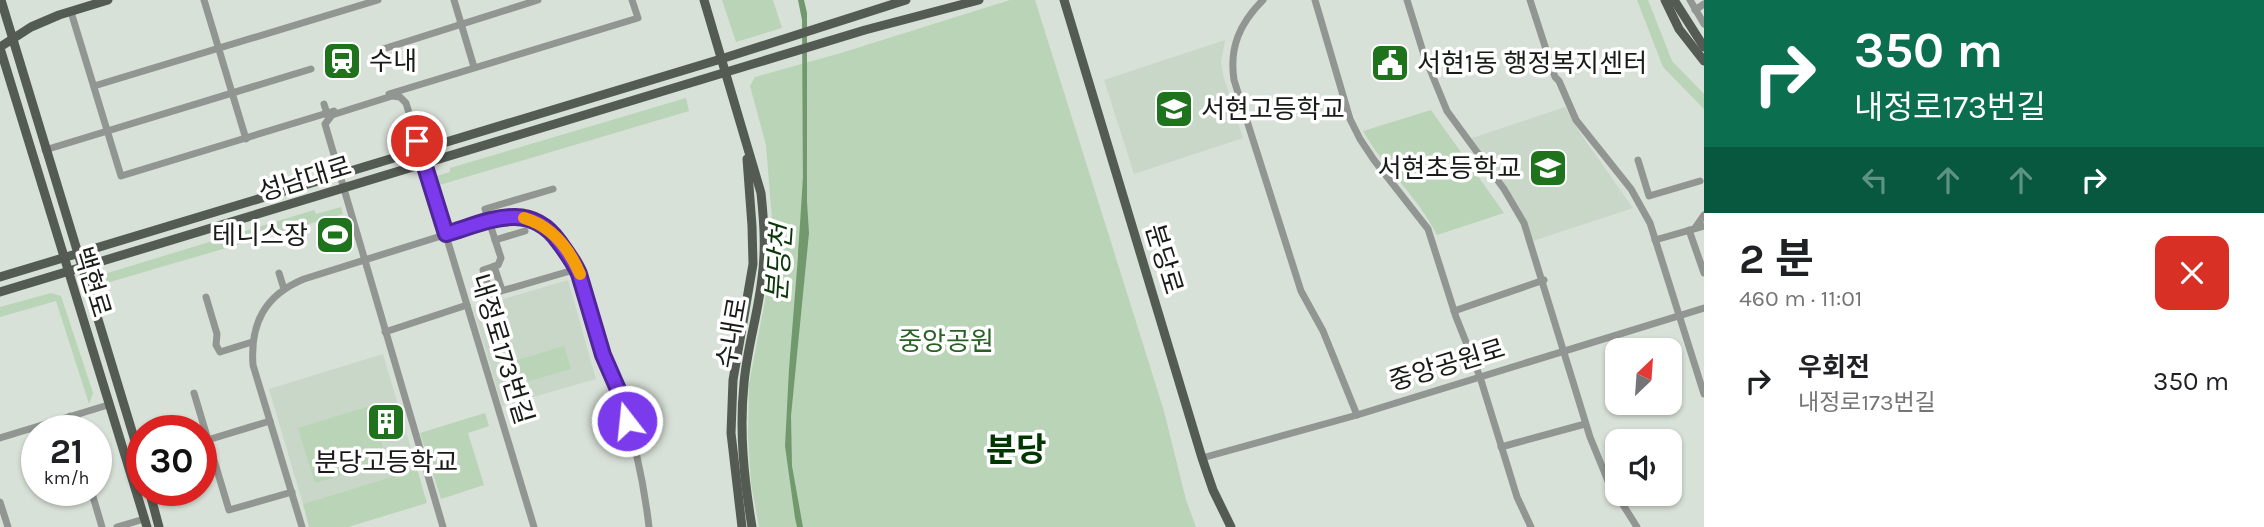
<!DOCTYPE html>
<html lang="ko">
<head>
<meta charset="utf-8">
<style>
	:root { --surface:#fff; --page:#f6f6f6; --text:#202124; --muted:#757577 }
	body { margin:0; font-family:Karla,"Noto Sans KR",sans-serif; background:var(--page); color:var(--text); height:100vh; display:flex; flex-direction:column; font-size:26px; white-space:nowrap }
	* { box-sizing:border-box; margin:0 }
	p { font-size:23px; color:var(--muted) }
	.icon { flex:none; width:38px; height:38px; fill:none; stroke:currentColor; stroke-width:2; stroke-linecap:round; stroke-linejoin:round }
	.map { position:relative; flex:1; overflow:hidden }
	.details { display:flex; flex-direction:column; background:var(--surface); width:560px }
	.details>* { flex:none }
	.banner { background:#0b6e4f; color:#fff; overflow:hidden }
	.needle { width:46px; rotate:25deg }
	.buttons { position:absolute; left:1605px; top:338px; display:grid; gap:14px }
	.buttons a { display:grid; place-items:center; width:77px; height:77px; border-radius:14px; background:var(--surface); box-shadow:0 2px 5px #0004; font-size:35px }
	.speed { position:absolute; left:21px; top:415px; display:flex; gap:14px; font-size:35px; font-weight:700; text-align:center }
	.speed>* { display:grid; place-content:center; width:91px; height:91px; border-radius:50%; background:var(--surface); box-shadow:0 2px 5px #0004; line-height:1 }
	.speed small { font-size:18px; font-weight:400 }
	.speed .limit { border:10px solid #d22; background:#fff; color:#111 }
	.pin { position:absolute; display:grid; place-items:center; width:60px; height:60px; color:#fff; margin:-30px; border:4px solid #fff; border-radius:50%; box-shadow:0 2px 7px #0007 }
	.me { position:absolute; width:77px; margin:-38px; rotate:344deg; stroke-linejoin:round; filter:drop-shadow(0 0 5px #0008) }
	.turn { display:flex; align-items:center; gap:24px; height:147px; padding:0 35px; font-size:32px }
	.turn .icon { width:91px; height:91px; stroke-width:2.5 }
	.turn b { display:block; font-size:49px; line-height:60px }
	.lanes { display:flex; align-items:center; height:66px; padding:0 35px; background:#0003; justify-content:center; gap:35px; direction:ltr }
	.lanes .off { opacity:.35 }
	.round { display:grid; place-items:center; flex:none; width:74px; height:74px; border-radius:14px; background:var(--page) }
	.summary { display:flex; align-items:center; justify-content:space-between; height:119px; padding:0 35px }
	h1 { font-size:42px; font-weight:700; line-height:52px }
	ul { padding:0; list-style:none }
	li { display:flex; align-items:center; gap:21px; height:98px; padding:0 35px }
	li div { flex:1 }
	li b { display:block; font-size:26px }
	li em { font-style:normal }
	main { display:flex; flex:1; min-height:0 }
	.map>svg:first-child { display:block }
	.built { fill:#c8d7c7 }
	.green { fill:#b9d4b6 }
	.water { fill:#71996d }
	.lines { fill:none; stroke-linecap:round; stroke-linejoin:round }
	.stream { stroke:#71996d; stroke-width:2 }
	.minor { stroke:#929692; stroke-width:7 }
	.major { stroke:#545b53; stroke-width:9 }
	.route-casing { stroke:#51269a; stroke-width:18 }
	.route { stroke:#7c3aed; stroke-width:12 }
	.slow { stroke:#f59e0b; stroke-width:12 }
	.labels { text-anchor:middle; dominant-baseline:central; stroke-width:7; stroke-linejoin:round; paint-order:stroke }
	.poi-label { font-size:26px; fill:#181b18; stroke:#fff; text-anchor:start }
	.street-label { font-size:26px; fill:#181b18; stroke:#fff }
	.park-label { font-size:26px; fill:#286025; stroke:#fff }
	.water-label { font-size:28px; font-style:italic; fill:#0b370a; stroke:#fff }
	.district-label { font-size:33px; font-weight:bold; fill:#003600; stroke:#fff }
</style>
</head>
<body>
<main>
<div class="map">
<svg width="1704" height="527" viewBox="0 0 1704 527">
	<rect width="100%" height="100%" fill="#d8e1d7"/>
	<!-- built -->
	<g class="built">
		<path d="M1225 40 1221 63 1224 78 1243 138 1134 174 1104 80Z"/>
		<path d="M1565 107 1578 130 1633 208 1533 241 1517 204 1469 139Z"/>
		<path d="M568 280 596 379 502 406 473 308Z"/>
		<path d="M383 354 417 469 303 504 269 389Z"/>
	</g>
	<!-- green -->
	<g class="green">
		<path d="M722 0H773L782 28 736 42Z"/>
		<path d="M1010 0H1035L1164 411 1186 500 1196 527H759L751 483 748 435 749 384 769 280 772 220 766 145 750 86 755 77 841 53Z"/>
		<path d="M1637 0H1648L1672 61 1704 94V109L1663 67Z"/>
		<path d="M686 98 689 111 436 186 433 177 450 172V168Z"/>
		<path d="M1431 110 1504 213 1437 235C1418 197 1384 168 1363 131Z"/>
		<path d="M341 207 343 214 96 286 98 276 314 210 316 214Z"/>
		<path d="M341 220 349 243 329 250 321 226Z"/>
		<path d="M51 293 61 296 93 393 89 404 56 301 0 317V307Z"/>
		<path d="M564 346 571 369 515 385 508 363Z"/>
		<path d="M370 406 387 461 315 483 298 428Z"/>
		<path d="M485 413 489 426 468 433 484 485 441 499 420 433Z"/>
		<path d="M417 469 427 503 348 527H309L303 504Z"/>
	</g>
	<!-- water -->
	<path class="water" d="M798 0H804L807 13V202L809 233 791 416 792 466 803 527H797L795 518 785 446 789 369 803 194 802 20Z"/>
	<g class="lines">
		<!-- stream -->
		<path class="stream" d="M799 255 804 177"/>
		<!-- minor -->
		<g class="minor">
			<path d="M204 0 246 139"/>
			<path d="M454 0 474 67"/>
			<path d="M1263 0C1240 23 1229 47 1234 80L1301 291 1323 331 1357 415"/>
			<path d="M1315 0 1350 119 1360 139 1374 160 1428 229 1456 317 1480 377 1517 497 1531 527"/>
			<path d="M1407 0 1424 55 1447 111 1504 189 1524 223 1590 437 1608 481 1637 527"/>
			<path d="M1530 0 1555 77 1559 81 1576 120 1631 189 1650 223 1704 394"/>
			<path d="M1690 0 1704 24"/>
			<path d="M1695 10 1704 4"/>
			<path d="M71 12 121 176 334 111"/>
			<path d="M380 50 538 0"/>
			<path d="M94 86 378 0"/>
			<path d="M389 94 638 18 632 0"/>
			<path d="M324 104 328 117"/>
			<path d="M45 150 311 69"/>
			<path d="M1638 160 1649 196 1700 181"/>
			<path d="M553 189 485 209 501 258 498 265 483 270 491 294 577 269"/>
			<path d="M1695 228 1704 215"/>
			<path d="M1689 230 1704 273"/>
			<path d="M495 240 525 231"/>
			<path d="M1655 240 1704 226"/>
			<path d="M494 266 502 290"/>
			<path d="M279 273 284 289"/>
			<path d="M206 297 217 334 216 345 220 352 252 342"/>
			<path d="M1454 311 1544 280"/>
			<path d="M385 332 467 305"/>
			<path d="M194 393 229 510 292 492"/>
			<path d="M70 416 74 430"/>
			<path d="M0 438 108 405"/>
			<path d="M201 442 270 421"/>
			<path d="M1501 447 1585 424"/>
			<path d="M1202 458 1357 415 1704 308"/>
			<path d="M91 490 102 527"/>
			<path d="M0 502 8 527"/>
			<path d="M117 527 144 519"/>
			<path d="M302 527 253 365C250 323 265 295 304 279L489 221C509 216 533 213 550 229 583 262 589 309 602 352 606 367 616 381 621 396 634 439 644 483 649 527"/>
			<path d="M443 527 325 124 332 115 392 96 400 97 406 103 534 527"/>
		</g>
		<!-- major -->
		<g class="major">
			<path d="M1 0 142 464"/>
			<path d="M704 0 761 193C764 222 766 249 762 278 758 314 747 348 744 383 739 432 744 479 752 527"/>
			<path d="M1064 0 1202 458 1213 490 1231 527"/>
			<path d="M1665 0 1679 29 1704 61"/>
			<path d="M1674 0 1704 47"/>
			<path d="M0 47 31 27 59 15 108 0"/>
			<path d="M0 48 147 527"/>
			<path d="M0 277 721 59 906 0"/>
			<path d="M0 292 865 30 979 0"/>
			<path d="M149 490 159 527"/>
			<path d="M742 527 731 433 733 380 753 264 752 226 747 159"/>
		</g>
	</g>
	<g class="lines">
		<defs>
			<path id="route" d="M417 141 446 234C487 222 529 199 559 242 567 253 574 262 579 274L603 355 620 394 627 421"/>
		</defs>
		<!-- route casing -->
		<use href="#route" class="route-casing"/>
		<!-- route -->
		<use href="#route" class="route"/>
		<!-- slow -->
		<path class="slow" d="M524 218C551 226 569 248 580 274"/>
	</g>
	<!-- icons -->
	<defs>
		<symbol id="station-square" viewBox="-11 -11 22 22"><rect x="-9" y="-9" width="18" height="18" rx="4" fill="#20731d" stroke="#fff"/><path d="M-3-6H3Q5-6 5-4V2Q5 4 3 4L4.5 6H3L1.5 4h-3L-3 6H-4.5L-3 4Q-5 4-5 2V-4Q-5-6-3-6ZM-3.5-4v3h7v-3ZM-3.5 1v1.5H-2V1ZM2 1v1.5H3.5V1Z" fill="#fff"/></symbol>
		<symbol id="civic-square" viewBox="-11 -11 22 22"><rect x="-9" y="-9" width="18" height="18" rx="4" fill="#20731d" stroke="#fff"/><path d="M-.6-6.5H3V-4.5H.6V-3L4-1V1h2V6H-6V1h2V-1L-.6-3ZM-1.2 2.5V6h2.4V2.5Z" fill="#fff"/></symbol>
		<symbol id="school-square" viewBox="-11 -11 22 22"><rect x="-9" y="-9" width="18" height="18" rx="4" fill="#20731d" stroke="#fff"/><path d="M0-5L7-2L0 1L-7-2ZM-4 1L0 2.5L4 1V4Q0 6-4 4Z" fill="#fff"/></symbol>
		<symbol id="stadium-square" viewBox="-11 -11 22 22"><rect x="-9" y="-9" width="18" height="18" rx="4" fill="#20731d" stroke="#fff"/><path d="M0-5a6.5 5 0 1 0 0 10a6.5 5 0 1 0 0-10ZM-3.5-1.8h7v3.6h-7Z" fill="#fff"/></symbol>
		<symbol id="building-square" viewBox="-11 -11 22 22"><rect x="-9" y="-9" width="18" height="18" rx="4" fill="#20731d" stroke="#fff"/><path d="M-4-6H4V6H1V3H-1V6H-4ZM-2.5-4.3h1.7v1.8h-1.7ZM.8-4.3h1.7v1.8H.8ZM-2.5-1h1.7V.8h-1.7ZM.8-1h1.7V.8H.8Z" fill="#fff"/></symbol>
	</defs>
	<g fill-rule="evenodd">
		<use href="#station-square" x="320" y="39" width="44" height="44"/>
		<use href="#civic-square" x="1368" y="41" width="44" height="44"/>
		<use href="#school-square" x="1152" y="87" width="44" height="44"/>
		<use href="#school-square" x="1526" y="146" width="44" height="44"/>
		<use href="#stadium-square" x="313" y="213" width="44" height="44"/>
		<use href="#building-square" x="364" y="400" width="44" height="44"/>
	</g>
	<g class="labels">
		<!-- poi labels -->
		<g class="poi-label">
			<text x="369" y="61">수내</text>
			<text x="1417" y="63">서현1동 행정복지센터</text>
			<text x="1201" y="109">서현고등학교</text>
			<text x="1521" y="168" text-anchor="end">서현초등학교</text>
			<text x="308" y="235" text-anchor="end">테니스장</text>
			<text x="386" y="462" text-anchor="middle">분당고등학교</text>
		</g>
		<!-- street labels -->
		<g class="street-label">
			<text transform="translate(305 179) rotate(-17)">성남대로</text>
			<text transform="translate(1164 259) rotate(73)">분당로</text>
			<text transform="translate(92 282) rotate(73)">백현로</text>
			<text transform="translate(732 333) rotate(-80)">수내로</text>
			<text transform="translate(502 349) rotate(73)">내정로173번길</text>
			<text transform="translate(1447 365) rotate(-17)">중앙공원로</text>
		</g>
		<!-- park labels -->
		<g class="park-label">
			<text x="946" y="341">중앙공원</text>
		</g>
		<!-- water labels -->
		<g class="water-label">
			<text transform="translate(779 263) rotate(-86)">분당천</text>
		</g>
		<!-- district labels -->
		<g class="district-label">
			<text x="1016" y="450">분당</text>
		</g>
	</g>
</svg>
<div class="buttons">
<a><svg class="needle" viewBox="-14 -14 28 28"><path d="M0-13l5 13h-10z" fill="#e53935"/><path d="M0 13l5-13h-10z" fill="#757577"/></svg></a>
<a><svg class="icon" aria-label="sound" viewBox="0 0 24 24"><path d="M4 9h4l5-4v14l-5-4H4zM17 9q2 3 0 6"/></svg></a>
</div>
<div class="speed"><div>21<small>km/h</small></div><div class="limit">30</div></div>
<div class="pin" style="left:417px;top:141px;background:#d93025"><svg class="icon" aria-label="arrive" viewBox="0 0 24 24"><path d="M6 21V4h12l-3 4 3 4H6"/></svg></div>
<svg class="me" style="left:627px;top:421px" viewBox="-20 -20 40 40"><circle r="17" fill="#7c3aed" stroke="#fff" stroke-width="3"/><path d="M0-11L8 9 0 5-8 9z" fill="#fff"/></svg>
</div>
<section class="details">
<div class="banner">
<div class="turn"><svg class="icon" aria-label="right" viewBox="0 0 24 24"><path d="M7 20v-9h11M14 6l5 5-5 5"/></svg><div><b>350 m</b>내정로173번길</div></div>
<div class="lanes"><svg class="icon off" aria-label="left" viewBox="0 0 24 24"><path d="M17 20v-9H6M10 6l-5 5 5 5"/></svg><svg class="icon off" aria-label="ahead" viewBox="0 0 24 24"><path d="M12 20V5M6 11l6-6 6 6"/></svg><svg class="icon off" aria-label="ahead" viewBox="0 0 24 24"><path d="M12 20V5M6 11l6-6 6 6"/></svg><svg class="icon" aria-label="right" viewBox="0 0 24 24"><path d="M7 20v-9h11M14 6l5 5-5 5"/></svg></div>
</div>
<div class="summary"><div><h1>2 분</h1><p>460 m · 11:01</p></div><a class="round" style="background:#d93025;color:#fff"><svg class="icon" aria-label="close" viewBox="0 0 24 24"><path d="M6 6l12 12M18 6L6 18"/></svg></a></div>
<ul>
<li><svg class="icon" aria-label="right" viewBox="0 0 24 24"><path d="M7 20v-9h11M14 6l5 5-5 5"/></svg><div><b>우회전</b><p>내정로173번길</p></div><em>350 m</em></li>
</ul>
</section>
</main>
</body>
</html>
